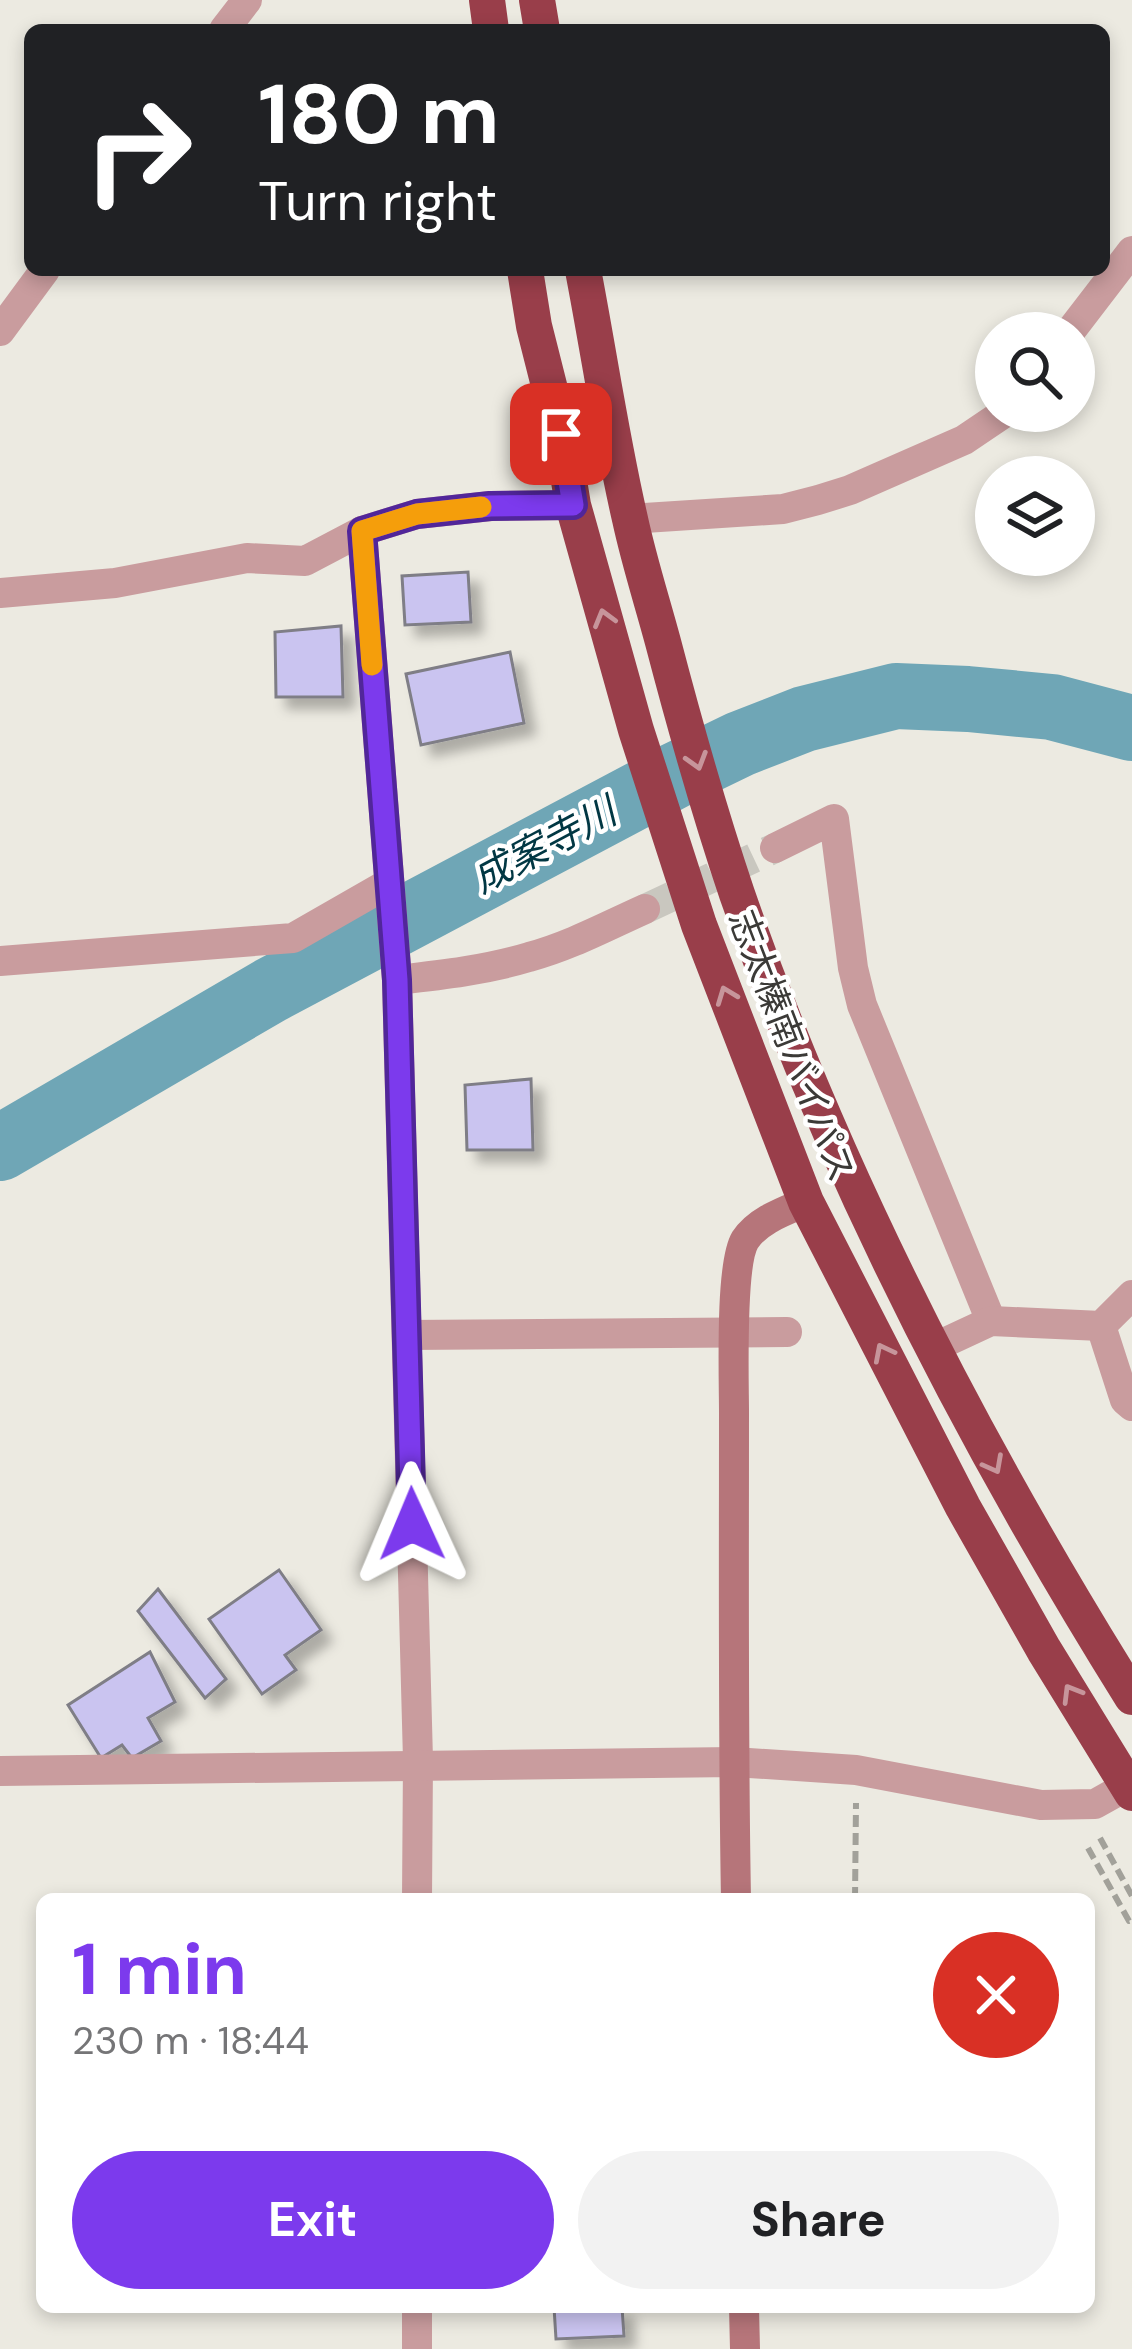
<!DOCTYPE html>
<html lang="en">
<head>
<meta charset="utf-8">
<style>
	:root { --surface:#fff; --page:#f2f2f2; --text:#202124; --muted:#757577; --accent:#7c3aed }
	body { margin:0; font-family:"DM Sans","Noto Sans JP",sans-serif; background:var(--page); color:var(--text); height:100vh; display:flex; flex-direction:column; font-size:45px; white-space:nowrap }
	* { box-sizing:border-box; margin:0 }
	p { font-size:39px; color:var(--muted) }
	.icon { flex:none; width:66px; height:66px; fill:none; stroke:currentColor; stroke-width:2; stroke-linecap:round; stroke-linejoin:round }
	.map { position:relative; flex:1; overflow:hidden }
	.drawer { position:absolute; left:36px; top:1893px; width:1059px; height:420px; display:flex; flex-direction:column; background:var(--surface); border-radius:18px; box-shadow:0 6px 18px #0003 }
	.drawer>* { flex:none }
	.guide { position:absolute; left:24px; top:24px; width:1086px; height:252px; border-radius:18px; box-shadow:0 6px 18px #0003; background:#202124; color:#fff; overflow:hidden }
	.tools { position:absolute; left:975px; top:312px; display:grid; gap:24px }
	.tools a { display:grid; place-items:center; width:120px; height:120px; border-radius:50%; background:var(--surface); box-shadow:0 6px 18px #0003; font-size:60px }
	.pin { position:absolute; display:grid; place-items:center; width:102px; height:102px; color:#fff; margin:-51px; border-radius:24px; box-shadow:0 6px 18px #0006 }
	.me { position:absolute; width:132px; margin:-66px; rotate:359deg; stroke-linejoin:round; filter:drop-shadow(0 0 9px #0008) }
	.turn { display:flex; align-items:center; gap:42px; height:252px; padding:0 36px; font-size:54px }
	.turn .icon { width:156px; height:156px; stroke-width:2.5 }
	.turn b { display:block; font-size:84px; line-height:102px }
	.round { display:grid; place-items:center; flex:none; width:126px; height:126px; border-radius:63px; background:var(--page) }
	.overview { display:flex; align-items:center; justify-content:space-between; height:204px; padding:0 36px }
	h1 { font-size:72px; font-weight:700; line-height:90px; color:var(--accent) }
	.button { display:flex; gap:24px; margin-top:auto; padding:24px 36px }
	.button a { flex:1; height:138px; border-radius:72px; background:var(--accent); color:#fff; font-size:48px; font-weight:700; line-height:138px; text-align:center }
	.button a+a { background:var(--page); color:var(--text) }
	.map>svg:first-child { display:block }
	.lines { fill:none; stroke-linecap:round; stroke-linejoin:round }
	.river { stroke:#6fa6b6; stroke-width:66 }
	.building { fill:#cac4f0; stroke:#7f7e86; stroke-width:3; filter:url(#shadow) }
	.street-tunnel { stroke:#c9c7bf; stroke-width:30; stroke-dasharray:30 15; stroke-linecap:butt }
	.path { stroke:#a2a19a; stroke-width:6; stroke-dasharray:12 6; stroke-linecap:butt }
	.street { stroke:#c99c9e; stroke-width:30 }
	.secondary { stroke:#b6757a; stroke-width:30 }
	.highway { stroke:#993e4a; stroke-width:36 }
	.oneway { stroke:#c7959b }
	.route-casing { stroke:#51269a; stroke-width:30 }
	.route { stroke:#7c3aed; stroke-width:21 }
	.slow { stroke:#f59e0b; stroke-width:21 }
	.labels { text-anchor:middle; dominant-baseline:central; stroke-width:9; stroke-linejoin:round; paint-order:stroke }
	.street-label { font-size:36px; fill:#3b3a37; stroke:#fff }
	.water-label { font-size:39px; font-style:italic; fill:#013743; stroke:#fff }
</style>
</head>
<body>
<div class="map">
<svg width="1132" height="2349" viewBox="0 0 1132 2349">
	<defs>
		<filter id="shadow"><feDropShadow dx="11" dy="11" stdDeviation="6" flood-color="#0004"/></filter>
	</defs>
	<rect width="100%" height="100%" fill="#eceae1"/>
	<g class="lines">
		<!-- river -->
		<path class="river" d="M0 1148 271 990 676 775 740 744 804 719 896 696 968 699 1052 707 1132 728"/>
	</g>
	<!-- building -->
	<g class="building">
		<path d="M468 572 471 622 405 625 402 576Z"/>
		<path d="M341 626 343 697H276L275 632Z"/>
		<path d="M510 652 524 723 421 745 406 674Z"/>
		<path d="M531 1079 533 1150H467L465 1085Z"/>
		<path d="M279 1570 321 1630 285 1655 296 1670 262 1694 209 1619Z"/>
		<path d="M158 1589 226 1679 205 1698 138 1611Z"/>
		<path d="M150 1652 175 1702 148 1718 161 1741 132 1758 122 1745 101 1758 68 1705Z"/>
		<path d="M554 2307H622L624 2336 556 2339Z"/>
	</g>
	<g class="lines">
		<!-- street-tunnel -->
		<path class="street-tunnel" d="M645 909 775 848"/>
		<!-- path -->
		<g class="path">
			<path d="M1100 1838 1132 1896"/>
			<path d="M1088 1848 1129 1921 1132 1920"/>
			<path d="M855 1899 856 1803"/>
		</g>
		<!-- street -->
		<g class="street">
			<path d="M224 30 247 0"/>
			<path d="M0 331 45 270"/>
			<path d="M1069 333 1132 251"/>
			<path d="M629 519 783 509 818 500 850 490 964 440 1007 411"/>
			<path d="M362 531 397 980 418 1760 417 1899"/>
			<path d="M0 593 115 583 247 558 305 561 362 531 417 514 491 506 573 505"/>
			<path d="M775 848 834 819 853 968 862 1005 991 1321"/>
			<path d="M0 961 293 938 389 883"/>
			<path d="M397 980C441 975 486 970 529 957 570 946 607 926 645 909"/>
			<path d="M1101 1326 1125 1400 1132 1406"/>
			<path d="M407 1335 787 1332"/>
			<path d="M933 1348 991 1321 1101 1326 1132 1295"/>
			<path d="M0 1771 734 1762 856 1770 1041 1805 1095 1804 1127 1786"/>
			<path d="M417 2349V2307"/>
		</g>
		<!-- secondary -->
		<g class="secondary">
			<path d="M736 1899C733 1737 734 1575 734 1413 734 1379 730 1265 745 1240 758 1220 785 1211 806 1202"/>
			<path d="M744 2307 745 2349"/>
		</g>
		<!-- highway -->
		<g class="highway">
			<path d="M487 0 491 30"/>
			<path d="M537 0 542 30"/>
			<path d="M525 270 534 326 561 433 573 505 636 730 699 925 806 1202 963 1507 1044 1650 1132 1793"/>
			<path d="M583 270C599 353 611 437 630 519 639 561 652 601 663 642 685 726 709 811 737 894 835 1177 974 1444 1132 1697"/>
		</g>
	</g>
	<!-- one-way arrows -->
	<defs><path id="oneway-chevron" d="M-2-3.5L2.5 0L-2 3.5" fill="none" stroke-width="1.6" stroke-linecap="round" stroke-linejoin="round" transform="scale(3)"/></defs>
	<g class="oneway">
		<use href="#oneway-chevron" transform="translate(604 618) rotate(-106)"/>
		<use href="#oneway-chevron" transform="translate(697 761) rotate(73)"/>
		<use href="#oneway-chevron" transform="translate(726 995) rotate(-111)"/>
		<use href="#oneway-chevron" transform="translate(883 1352) rotate(-117)"/>
		<use href="#oneway-chevron" transform="translate(994 1465) rotate(62)"/>
		<use href="#oneway-chevron" transform="translate(1071 1693) rotate(-121)"/>
	</g>
	<g class="lines">
		<defs>
			<path id="route" d="M412 1524 397 980 362 531 417 514 490 506 573 505 561 434"/>
		</defs>
		<!-- route casing -->
		<use href="#route" class="route-casing"/>
		<!-- route -->
		<use href="#route" class="route"/>
		<!-- slow -->
		<path class="slow" d="M372 665 362 531 417 514 481 507"/>
	</g>
	<g class="labels">
		<!-- street labels -->
		<g class="street-label">
			<text transform="translate(792 1046) rotate(69)">志太榛南バイパス</text>
		</g>
		<!-- water labels -->
		<g class="water-label">
			<text transform="translate(544 845) rotate(-28)">成案寺川</text>
		</g>
	</g>
</svg>
<div class="tools">
<a><svg class="icon" aria-label="search" viewBox="0 0 24 24"><circle cx="10" cy="10" r="6"/><path d="M15 15l6 6"/></svg></a>
<a><svg class="icon" aria-label="layers" viewBox="0 0 24 24"><path d="M12 4l9 5-9 5-9-5zM3 14l9 5 9-5"/></svg></a>
</div>
<div class="pin" style="left:561px;top:434px;background:#d93025"><svg class="icon" aria-label="arrive" viewBox="0 0 24 24"><path d="M6 21V4h12l-3 4 3 4H6"/></svg></div>
<svg class="me" style="left:412px;top:1524px" viewBox="-20 -20 40 40"><path d="M0-17L14 15 0 8-14 15z" fill="#7c3aed" stroke="#fff" stroke-width="4"/></svg>
<div class="guide">
<div class="turn"><svg class="icon" aria-label="right" viewBox="0 0 24 24"><path d="M7 20v-9h11M14 6l5 5-5 5"/></svg><div><b>180 m</b>Turn right</div></div>
</div>
<section class="drawer">
<div class="overview"><div><h1>1 min</h1><p>230 m · 18:44</p></div><a class="round" style="background:#d93025;color:#fff"><svg class="icon" aria-label="close" viewBox="0 0 24 24"><path d="M6 6l12 12M18 6L6 18"/></svg></a></div>
<div class="button"><a>Exit</a><a>Share</a></div>
</section>
</div>
</body>
</html>
